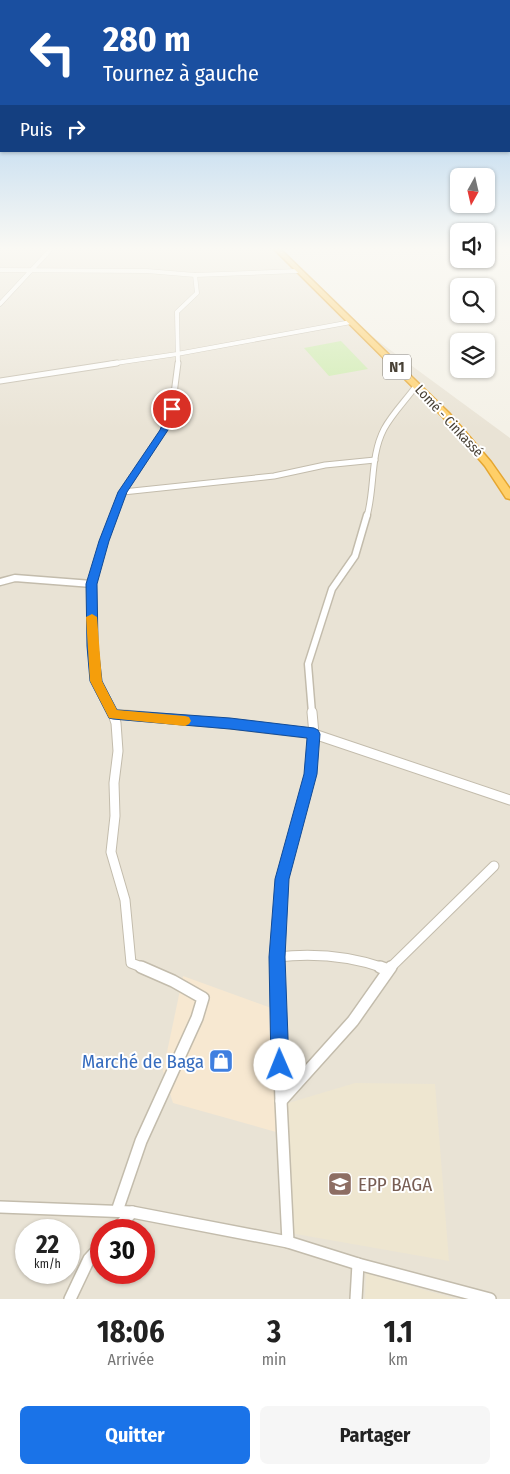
<!DOCTYPE html>
<html lang="fr">
<head>
<meta charset="utf-8">
<style>
	:root { --surface:#fff; --page:#f6f6f6; --text:#222; --muted:#767676; --accent:#1a73e8 }
	body { margin:0; font-family:"Fira Sans Condensed",sans-serif; background:var(--page); color:var(--text); height:100vh; display:flex; flex-direction:column; font-size:19px; white-space:nowrap }
	* { box-sizing:border-box; margin:0 }
	p { font-size:16px; color:var(--muted) }
	.icon { flex:none; width:28px; height:28px; fill:none; stroke:currentColor; stroke-width:2; stroke-linecap:round; stroke-linejoin:round }
	.map { position:relative; height:1299px; overflow:hidden }
	.sheet { display:flex; flex-direction:column; background:var(--surface); flex:1 }
	.sheet>* { flex:none }
	.top-card { position:absolute; left:0px; top:0px; width:510px; height:152px; box-shadow:0 1px 4px #0004; background:#1a4fa0; color:#fff; overflow:hidden }
	.needle { width:32px; rotate:188deg }
	.fabs { position:absolute; left:450px; top:168px; display:grid; gap:10px }
	.fabs a { display:grid; place-items:center; width:45px; height:45px; border-radius:8px; background:var(--surface); box-shadow:0 1px 4px #0004; font-size:25px }
	.speed { position:absolute; left:15px; top:1219px; display:flex; gap:10px; font-size:25px; font-weight:700; text-align:center }
	.speed>* { display:grid; place-content:center; width:65px; height:65px; border-radius:50%; background:var(--surface); box-shadow:0 1px 4px #0004; line-height:1 }
	.speed small { font-size:12px; font-weight:400 }
	.speed .limit { border:8px solid #d22; background:#fff; color:#111 }
	.pin { position:absolute; display:grid; place-items:center; width:42px; height:42px; color:#fff; margin:-21px; border:2px solid #fff; border-radius:50%; box-shadow:0 1px 5px #0007 }
	.me { position:absolute; width:55px; margin:-28px; rotate:359deg; stroke-linejoin:round; filter:drop-shadow(0 0 4px #0008) }
	.turn { display:flex; align-items:center; gap:18px; height:105px; padding:0 20px; font-size:22px }
	.turn .icon { width:65px; height:65px; stroke-width:2.5 }
	.turn b { display:block; font-size:35px; line-height:42px }
	.then { display:flex; align-items:center; height:48px; padding:0 20px; background:#0003; gap:10px; font-size:19px }
	.eta { display:flex; justify-content:space-evenly; align-items:center; height:85px; text-align:center }
	.eta b { font-size:30px; font-weight:700; line-height:35px }
	.primary-button { display:flex; gap:10px; margin-top:auto; padding:10px 20px }
	.primary-button a { flex:1; height:58px; border-radius:8px; background:var(--accent); color:#fff; font-size:20px; font-weight:700; line-height:58px; text-align:center }
	.primary-button a+a { background:var(--page); color:var(--text) }
	.map>svg:first-child { display:block }
	.residential { fill:#e9e3d5; fill-rule:evenodd }
	.commercial { fill:#f7e8d1 }
	.education { fill:#eee6d0 }
	.green { fill:#ceebae }
	.lines { fill:none; stroke-linecap:round; stroke-linejoin:round }
	.street-far4-casing { stroke:#c3bcac; stroke-width:5 }
	.street-far3-casing { stroke:#c3bcac; stroke-width:7 }
	.street-far2-casing { stroke:#c3bcac; stroke-width:9 }
	.street-far1-casing { stroke:#c3bcac; stroke-width:11 }
	.street-casing { stroke:#c3bcac; stroke-width:14 }
	.highway-casing { stroke:#e5a630; stroke-width:3 }
	.street-far4 { stroke:#fff; stroke-width:4 }
	.street-far3 { stroke:#fff; stroke-width:5 }
	.street-far2 { stroke:#fff; stroke-width:6 }
	.street-far1 { stroke:#fff; stroke-width:9 }
	.street { stroke:#fff; stroke-width:11 }
	.highway { fill:#ffcf68; fill-rule:evenodd }
	.route { fill:#1a73e8; stroke:#114b97 }
	.slow { fill:#f59e0b }
	.labels { text-anchor:middle; dominant-baseline:central; stroke-width:4; stroke-linejoin:round; paint-order:stroke }
	.far-street-label { font-size:14px; fill:#484136; stroke:#fff }
	.shield { fill:#fff; stroke:#7f7a72; stroke-width:1 }
	.shield-label { font-size:15px; font-weight:bold; fill:#484136 }
	.near-shop-label { font-size:19px; fill:#366cbe; stroke:#fff; text-anchor:end }
	.near-education-label { font-size:19px; fill:#785e54; stroke:#fff; text-anchor:start }
</style>
</head>
<body>
<div class="map">
<svg width="510" height="1299" viewBox="0 0 510 1299">
	<rect width="100%" height="100%" fill="#f4f1e7"/>
	<!-- residential -->
	<path class="residential" d="M0 247H277L355 324 510 438V1299H0ZM26 1230H69V1272H26ZM101 1230H144V1272H101Z"/>
	<!-- commercial -->
	<path class="commercial" d="M183 976 274 1009 276 1132 173 1103 163 1071Z"/>
	<!-- education -->
	<g class="education">
		<path d="M355 1083 435 1084 449 1261 290 1233 285 1104Z"/>
		<path d="M366 1273 456 1299H365Z"/>
	</g>
	<!-- green -->
	<path class="green" d="M341 341 368 369 329 376 304 348Z"/>
	<g class="lines">
		<defs>
			<g id="street-far4">
				<path d="M0 270 147 271 195 275 298 271"/>
				<path d="M0 304 53 247"/>
				<path d="M109 364 177 354 351 322"/>
				<path d="M178 364 177 312 197 293 195 275"/>
			</g>
			<g id="street-far3">
				<path d="M0 381 117 363"/>
				<path d="M123 492 274 476 325 465 375 460"/>
				<path d="M114 516 123 492 164 430 172 409 178 363"/>
				<path d="M367 516C375 488 370 456 384 429 392 414 406 400 416 386"/>
			</g>
			<g id="street-far2">
				<path d="M0 582 15 578 92 584"/>
				<path d="M112 713 96 681 92 646V584L104 541 114 515"/>
				<path d="M312 713 308 664 332 589 355 556 367 515"/>
			</g>
			<g id="street-far1">
				<path d="M112 712 113 714 230 724 314 734 510 800"/>
				<path d="M113 714 116 723 118 751 114 783 115 816 111 852 125 900 131 963 144 968"/>
				<path d="M277 957C313 953 350 956 384 968"/>
				<path d="M277 968 282 879 310 774 314 734 312 712"/>
				<path d="M390 968 494 866"/>
			</g>
			<g id="street">
				<path d="M277 967 281 1101 288 1242"/>
				<path d="M380 967 388 970"/>
				<path d="M281 1101 353 1021 391 967"/>
				<path d="M0 1207 132 1212 288 1242 358 1264 490 1299"/>
				<path d="M117 1211 141 1141 197 1018 203 998 173 981 141 967"/>
				<path d="M116 1230 132 1212"/>
				<path d="M70 1299 89 1259 101 1246"/>
				<path d="M356 1299 358 1264"/>
			</g>
			<path id="highway" d="M272 247H278L449 413 491 462 510 489V499L506 498 485 466 443 417Z"/>
		</defs>
		<!-- street-far4 casing -->
		<use href="#street-far4" class="street-far4-casing"/>
		<!-- street-far3 casing -->
		<use href="#street-far3" class="street-far3-casing"/>
		<!-- street-far2 casing -->
		<use href="#street-far2" class="street-far2-casing"/>
		<!-- street-far1 casing -->
		<use href="#street-far1" class="street-far1-casing"/>
		<!-- street casing -->
		<use href="#street" class="street-casing"/>
		<!-- highway casing -->
		<use href="#highway" class="highway-casing"/>
		<!-- street-far4 -->
		<use href="#street-far4" class="street-far4"/>
		<!-- street-far3 -->
		<use href="#street-far3" class="street-far3"/>
		<!-- street-far2 -->
		<use href="#street-far2" class="street-far2"/>
		<!-- street-far1 -->
		<use href="#street-far1" class="street-far1"/>
		<!-- street -->
		<use href="#street" class="street"/>
		<!-- highway -->
		<use href="#highway" class="highway"/>
	</g>
	<!-- sky -->
	<linearGradient id="sky" x2="0" y2="1"><stop stop-color="#8bbfed"/><stop offset="0.58" stop-color="#faf9f4"/><stop offset="1" stop-color="#faf9f4" stop-opacity="0"/></linearGradient>
	<rect width="510" height="429" fill="url(#sky)"/>
	<!-- route -->
	<path class="route" d="M172 406 176 409 168 430 127 492 109 541 97 584 98 646 102 681 117 710 230 718 314 728 318 730 320 734 317 774 289 879 285 957 289 1065 286 1071 280 1074 274 1071 271 1065 269 957 275 879 304 774 307 738 230 729 113 719 109 718 90 681 87 646 86 584 99 541 118 492 160 430 168 409Z"/>
	<!-- slow -->
	<path class="slow" d="M92 614 97 617 102 681 117 710 185 716 189 717 191 721 189 724 185 726 109 718 90 681 86 617Z"/>
	<!-- icons -->
	<defs>
		<symbol id="shop-square" viewBox="-11 -11 22 22"><rect x="-9" y="-9" width="18" height="18" rx="4" fill="#3f7fe0" stroke="#fff"/><path d="M-5-2.5h2.3a2.7 3.5 0 0 1 5.4 0H5L5.5 6h-11ZM-1.5-2.5h3a1.5 2.3 0 0 0-3 0Z" fill="#fff"/></symbol>
		<symbol id="school-square" viewBox="-11 -11 22 22"><rect x="-9" y="-9" width="18" height="18" rx="4" fill="#8d6e63" stroke="#fff"/><path d="M0-5L7-2L0 1L-7-2ZM-4 1L0 2.5L4 1V4Q0 6-4 4Z" fill="#fff"/></symbol>
	</defs>
	<g fill-rule="evenodd">
		<use href="#shop-square" x="207" y="1047" width="28" height="28"/>
		<use href="#school-square" x="326" y="1170" width="28" height="28"/>
	</g>
	<g class="labels">
		<!-- far-street labels -->
		<g class="far-street-label">
			<text transform="translate(449 421) rotate(47)">Lomé - Cinkassé</text>
		</g>
		<!-- shield labels -->
		<rect class="shield" x="383" y="354.5" width="28" height="25" rx="4"/>
		<g class="shield-label">
			<text x="397" y="367">N1</text>
		</g>
		<!-- near-shop labels -->
		<g class="near-shop-label">
			<text x="204" y="1061">Marché de Baga</text>
		</g>
		<!-- near-education labels -->
		<g class="near-education-label">
			<text x="358" y="1184">EPP BAGA</text>
		</g>
	</g>
</svg>
<div class="fabs">
<a><svg class="needle" viewBox="-14 -14 28 28"><path d="M0-13l5 13h-10z" fill="#e53935"/><path d="M0 13l5-13h-10z" fill="#767676"/></svg></a>
<a><svg class="icon" aria-label="sound" viewBox="0 0 24 24"><path d="M4 9h4l5-4v14l-5-4H4zM17 9q2 3 0 6"/></svg></a>
<a><svg class="icon" aria-label="search" viewBox="0 0 24 24"><circle cx="10" cy="10" r="6"/><path d="M15 15l6 6"/></svg></a>
<a><svg class="icon" aria-label="layers" viewBox="0 0 24 24"><path d="M12 4l9 5-9 5-9-5zM3 14l9 5 9-5"/></svg></a>
</div>
<div class="speed"><div>22<small>km/h</small></div><div class="limit">30</div></div>
<div class="pin" style="left:172px;top:409px;background:#d93025"><svg class="icon" aria-label="arrive" viewBox="0 0 24 24"><path d="M6 21V4h12l-3 4 3 4H6"/></svg></div>
<svg class="me" style="left:280px;top:1065px" viewBox="-20 -20 40 40"><circle r="19" fill="#fff"/><path d="M0-13L10 11 0 6-10 11z" fill="#1a73e8"/></svg>
<div class="top-card">
<div class="turn"><svg class="icon" aria-label="left" viewBox="0 0 24 24"><path d="M17 20v-9H6M10 6l-5 5 5 5"/></svg><div><b>280 m</b>Tournez à gauche</div></div>
<div class="then">Puis<svg class="icon" aria-label="right" viewBox="0 0 24 24"><path d="M7 20v-9h11M14 6l5 5-5 5"/></svg></div>
</div>
</div>
<section class="sheet">
<div class="eta">
<div><b>18:06</b><p>Arrivée</p></div>
<div><b>3</b><p>min</p></div>
<div><b>1.1</b><p>km</p></div>
</div>
<div class="primary-button"><a>Quitter</a><a>Partager</a></div>
</section>
</body>
</html>
